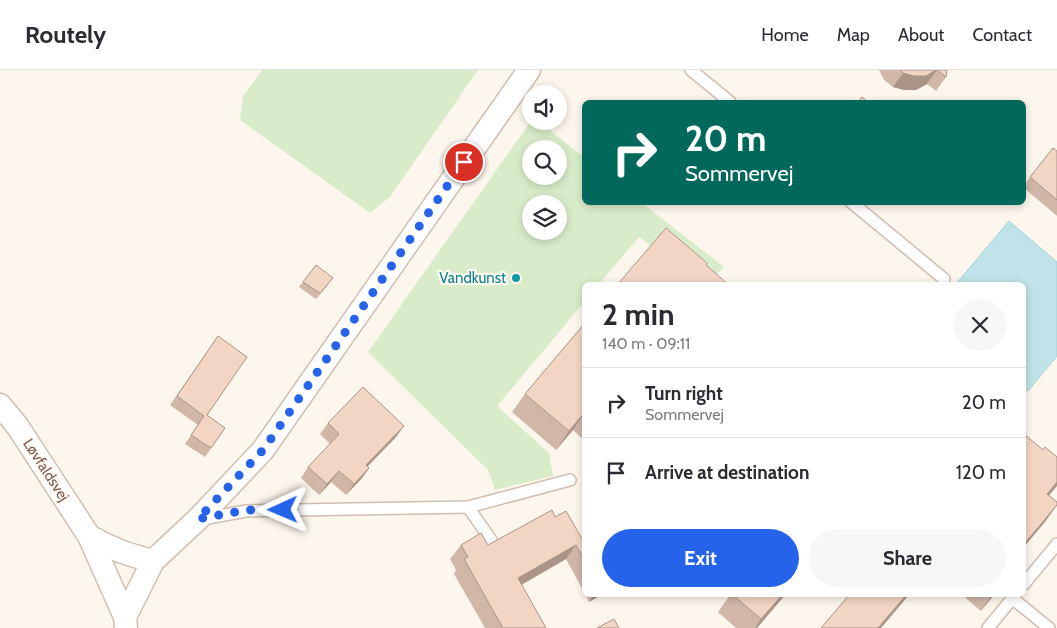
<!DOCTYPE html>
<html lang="en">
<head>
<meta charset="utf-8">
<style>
	:root { --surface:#fff; --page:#f7f7f7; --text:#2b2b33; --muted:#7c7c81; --line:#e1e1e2; --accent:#2563eb }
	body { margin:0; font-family:Cabin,sans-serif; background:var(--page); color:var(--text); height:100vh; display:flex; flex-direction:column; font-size:19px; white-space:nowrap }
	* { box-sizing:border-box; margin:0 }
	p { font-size:16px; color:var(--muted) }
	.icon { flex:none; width:28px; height:28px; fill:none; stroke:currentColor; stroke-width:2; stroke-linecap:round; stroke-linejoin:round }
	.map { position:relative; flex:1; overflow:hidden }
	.panel { position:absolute; left:582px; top:212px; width:444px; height:315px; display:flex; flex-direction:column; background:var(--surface); border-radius:8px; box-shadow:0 2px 8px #0003 }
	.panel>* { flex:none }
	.hud { position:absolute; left:582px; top:30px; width:444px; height:105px; border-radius:8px; box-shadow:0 2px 8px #0003; background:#00695c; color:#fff; overflow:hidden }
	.controls { position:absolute; left:522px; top:15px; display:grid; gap:10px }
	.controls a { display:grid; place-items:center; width:45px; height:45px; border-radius:50%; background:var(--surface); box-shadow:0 2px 8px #0003; font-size:25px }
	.pin { position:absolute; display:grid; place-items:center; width:42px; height:42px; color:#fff; margin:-21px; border:2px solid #fff; border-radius:50%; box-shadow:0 1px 5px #0007 }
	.me { position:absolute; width:55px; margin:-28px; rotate:269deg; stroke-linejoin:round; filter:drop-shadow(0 0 4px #0008) }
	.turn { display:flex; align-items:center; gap:18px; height:105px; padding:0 20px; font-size:22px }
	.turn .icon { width:65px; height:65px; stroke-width:2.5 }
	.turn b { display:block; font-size:35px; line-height:42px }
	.round { display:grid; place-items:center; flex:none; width:52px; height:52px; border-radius:26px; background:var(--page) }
	.headline { display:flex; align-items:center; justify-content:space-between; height:85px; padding:0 20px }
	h1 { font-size:30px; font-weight:700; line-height:38px }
	.cta { display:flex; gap:10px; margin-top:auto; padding:10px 20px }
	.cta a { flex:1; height:58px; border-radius:30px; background:var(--accent); color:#fff; font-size:20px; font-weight:700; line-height:58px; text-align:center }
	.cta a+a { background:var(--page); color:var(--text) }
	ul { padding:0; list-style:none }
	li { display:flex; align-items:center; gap:15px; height:70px; padding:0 20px; border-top:1px solid var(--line) }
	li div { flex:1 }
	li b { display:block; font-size:19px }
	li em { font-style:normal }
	header { display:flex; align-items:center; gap:30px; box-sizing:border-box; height:70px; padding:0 25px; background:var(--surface); border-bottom:1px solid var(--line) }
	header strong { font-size:24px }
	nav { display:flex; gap:28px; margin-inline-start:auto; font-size:18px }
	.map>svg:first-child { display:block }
	.green { fill:#d8ecc9; fill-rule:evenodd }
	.water { fill:#bfe3e8; stroke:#a5d3da }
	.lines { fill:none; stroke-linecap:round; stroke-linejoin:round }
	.lane-casing { stroke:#d1beb0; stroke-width:14 }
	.street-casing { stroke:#d1beb0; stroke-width:25 }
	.lane { stroke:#fff; stroke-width:11 }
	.street { stroke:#fff; stroke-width:22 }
	.wall { fill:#d1b7a8 }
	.shaded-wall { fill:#aa9588 }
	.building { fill:#f3d5c3; stroke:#aa9588 }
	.route { stroke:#2563eb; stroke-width:9; stroke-dasharray:0 16.2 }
	.culture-dot { fill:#0f9aa8; stroke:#fffaf3; stroke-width:2 }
	.labels { text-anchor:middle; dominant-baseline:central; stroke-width:4.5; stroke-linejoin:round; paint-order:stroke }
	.culture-label { font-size:15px; fill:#0d838f; stroke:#fffaf3; text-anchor:end }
	.street-label { font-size:15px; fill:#7a5c4d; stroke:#fffaf3 }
</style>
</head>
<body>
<header>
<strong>Routely</strong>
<nav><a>Home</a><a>Map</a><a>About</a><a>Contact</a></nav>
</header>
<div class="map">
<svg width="1057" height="558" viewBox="0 0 1057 558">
	<rect width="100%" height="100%" fill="#fdf6ec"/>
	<!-- green -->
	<g class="green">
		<path d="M262 0H478L390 127 370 143 240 50 243 26Z"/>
		<path d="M531 51H538L585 88V132L642 133 724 197 706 215H703L639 167 598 215H585V231L497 336 549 383 553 406 495 420 488 400 368 282ZM531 79H559V106H531ZM531 134H559V161H531Z"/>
	</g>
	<!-- water -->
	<path class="water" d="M1009 151 1057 192V286L1028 321 1024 318V215H955Z"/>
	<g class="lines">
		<defs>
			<g id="lane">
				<path d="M691 0 730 32"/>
				<path d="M851 132 944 209"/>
				<path d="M468 437 491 470"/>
				<path d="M202 449 246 441 468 437 570 410"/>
				<path d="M1024 514 1057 474"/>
				<path d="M1012 528 1049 558"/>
				<path d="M988 558 1015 525"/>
			</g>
			<g id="street">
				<path d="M0 335 18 357 89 466 125 547"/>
				<path d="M89 466C111 479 129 485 153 491"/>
				<path d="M126 558 125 547 153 491 198 449 263 380 529 0"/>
			</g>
		</defs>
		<!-- lane casing -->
		<use href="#lane" class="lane-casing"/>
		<!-- street casing -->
		<use href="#street" class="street-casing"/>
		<!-- lane -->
		<use href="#lane" class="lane"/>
		<!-- street -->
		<use href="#street" class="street"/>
	</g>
	<!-- wall -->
	<g class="wall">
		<path d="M879 0H947L946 7 936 21 927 14 916 20H904L893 17 884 10Z"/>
		<path d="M1057 81V146L1024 118V116L1030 107Z"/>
		<path d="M303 212 329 214 316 229 299 217Z"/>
		<path d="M585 253V371L573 360 556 380 512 342 525 324Z"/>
		<path d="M218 266 207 345 225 358 205 387 185 374 198 355 170 335Z"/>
		<path d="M328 353 396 367 368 396 369 398 362 408 346 425 331 412 319 425 301 408 308 397 330 374 320 364Z"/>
		<path d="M555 447 582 469 585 467V524L566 489 521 515 546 558H485L454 504 456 500 450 489 461 475H488Z"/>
		<path d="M586 525H601L589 532Z"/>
		<path d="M730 525H785L757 558H736L718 542Z"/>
		<path d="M962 525H994L981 541Z"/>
	</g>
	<!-- shaded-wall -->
	<g class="shaded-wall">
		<path d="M937 0 927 14 916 20H904L893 17 903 3Z"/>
		<path d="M585 342 573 360 556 380 569 361Z"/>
		<path d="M404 356 396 367 358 406 366 395Z"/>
		<path d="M369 398 362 408 346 425 354 414Z"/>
		<path d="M339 401 331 412 319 425 327 414Z"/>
		<path d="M1057 412V416L1034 443 1047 424Z"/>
		<path d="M1057 435 1045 452 1024 477V474Z"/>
		<path d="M576 475 566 489 507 523 518 508Z"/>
		<path d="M594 525H601L589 532Z"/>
		<path d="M782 525H785L757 558H755L761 549Z"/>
		<path d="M906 525H909L881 558H878Z"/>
		<path d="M992 525H994L981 541Z"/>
	</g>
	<!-- building -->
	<g class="building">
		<path d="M900 0H936L926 6H914L903 3Z"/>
		<path d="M937 0H947L946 7Z"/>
		<path d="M862 27 868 32H858Z"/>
		<path d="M1053 78 1057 81V130L1030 107Z"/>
		<path d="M666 158 707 193 706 195 729 215H617Z"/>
		<path d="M316 195 333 208 320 223 303 212Z"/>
		<path d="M585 253V342L569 361 525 324Z"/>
		<path d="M218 266 247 287 207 345 225 358 211 378 191 365 204 346 177 326Z"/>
		<path d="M363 317 404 356 366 395 369 398 354 414 339 401 327 414 308 397 339 364 328 353Z"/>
		<path d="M1024 364 1043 380 1045 377 1057 387V412L1047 424 1057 432V435L1024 474Z"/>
		<path d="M552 440 555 447 566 441 582 469 585 467V491L576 475 518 508 546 558H503L464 489 468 487 461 475 481 463 488 475Z"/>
		<path d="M733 525H782L761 549Z"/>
		<path d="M849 525H906L878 558H821Z"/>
		<path d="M614 549 619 558H597Z"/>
	</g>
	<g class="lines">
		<!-- route -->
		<path class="route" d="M283 440H246L198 449 263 380 464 92"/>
	</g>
	<!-- markers -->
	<circle class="culture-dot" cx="516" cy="208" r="5"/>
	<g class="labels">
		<!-- culture labels -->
		<g class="culture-label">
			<text x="506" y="208">Vandkunst</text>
		</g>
		<!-- street labels -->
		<g class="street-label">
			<text transform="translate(46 400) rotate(57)">Løvfaldsvej</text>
		</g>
	</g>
</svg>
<div class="controls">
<a><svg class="icon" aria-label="sound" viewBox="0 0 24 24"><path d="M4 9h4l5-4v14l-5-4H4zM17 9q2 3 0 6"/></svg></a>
<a><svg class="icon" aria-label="search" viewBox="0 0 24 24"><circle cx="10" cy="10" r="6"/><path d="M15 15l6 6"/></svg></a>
<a><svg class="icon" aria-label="layers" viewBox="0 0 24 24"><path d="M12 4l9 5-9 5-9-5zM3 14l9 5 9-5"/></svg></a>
</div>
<div class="pin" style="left:464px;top:92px;background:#d93025"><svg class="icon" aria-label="arrive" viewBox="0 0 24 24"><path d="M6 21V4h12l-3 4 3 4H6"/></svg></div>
<svg class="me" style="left:283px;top:440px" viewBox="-20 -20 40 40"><path d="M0-17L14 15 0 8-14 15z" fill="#2563eb" stroke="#fff" stroke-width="4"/></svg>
<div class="hud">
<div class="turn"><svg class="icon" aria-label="right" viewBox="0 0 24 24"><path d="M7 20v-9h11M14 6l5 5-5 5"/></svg><div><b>20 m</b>Sommervej</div></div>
</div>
<section class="panel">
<div class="headline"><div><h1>2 min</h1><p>140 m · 09:11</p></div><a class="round"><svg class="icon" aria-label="close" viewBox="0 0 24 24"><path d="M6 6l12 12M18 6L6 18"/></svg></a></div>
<ul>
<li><svg class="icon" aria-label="right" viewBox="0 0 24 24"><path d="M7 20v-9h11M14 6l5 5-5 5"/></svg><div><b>Turn right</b><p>Sommervej</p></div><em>20 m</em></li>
<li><svg class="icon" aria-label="arrive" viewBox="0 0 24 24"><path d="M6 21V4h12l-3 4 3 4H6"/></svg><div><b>Arrive at destination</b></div><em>120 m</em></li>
</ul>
<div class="cta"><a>Exit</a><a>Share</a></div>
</section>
</div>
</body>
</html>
